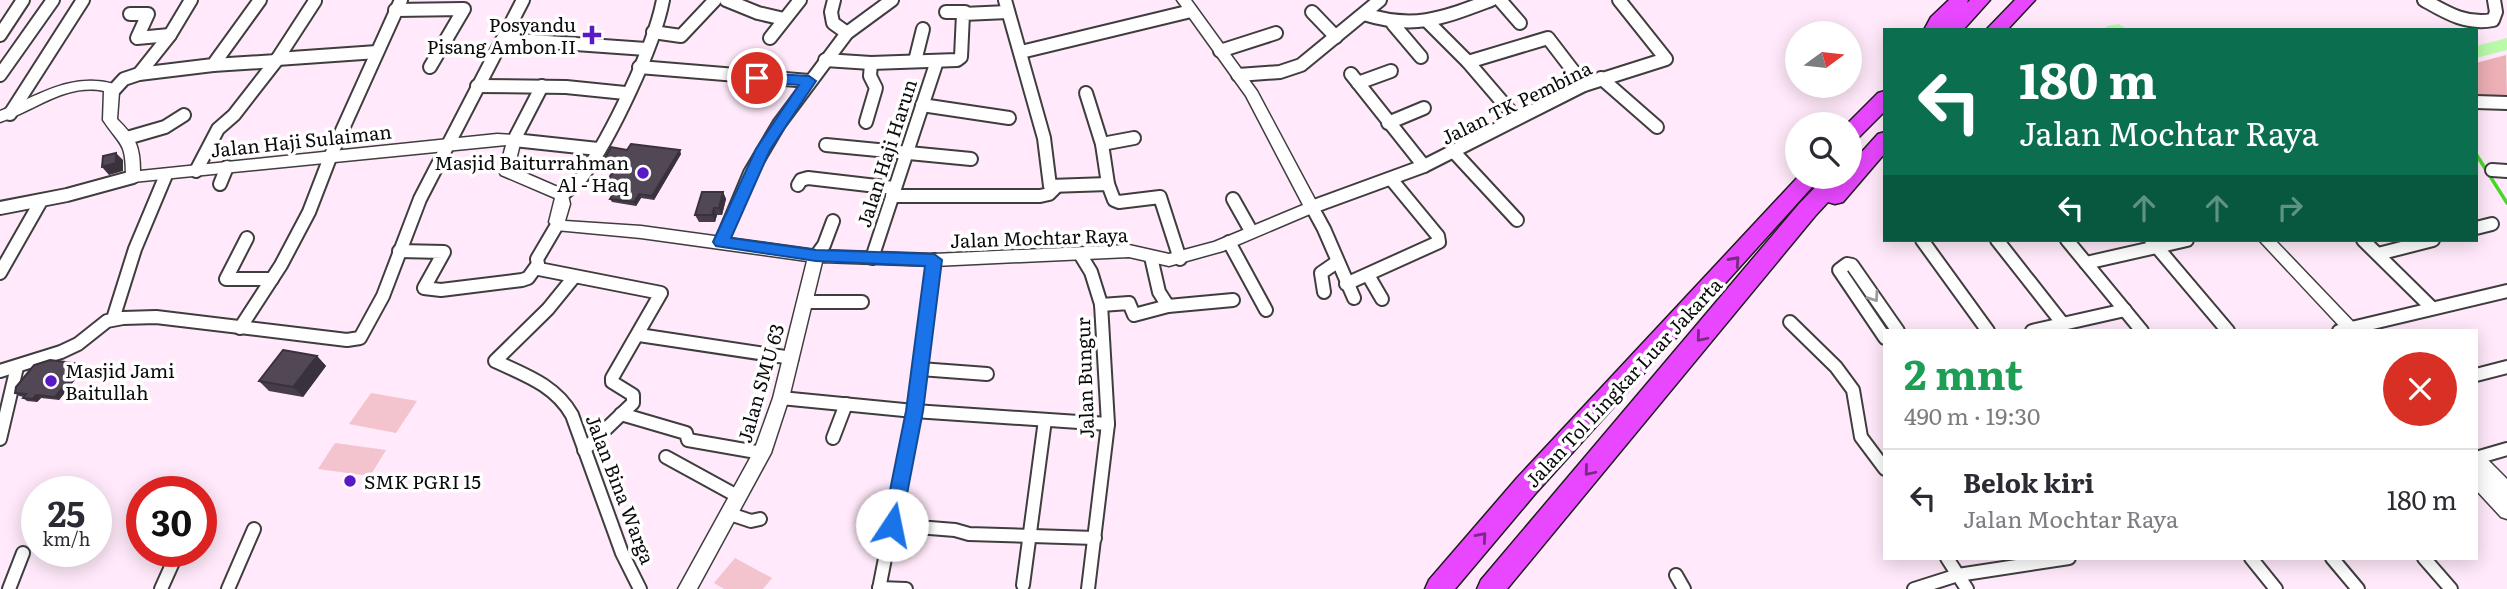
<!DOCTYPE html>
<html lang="id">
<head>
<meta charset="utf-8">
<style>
	:root { --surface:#fff; --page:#f7f7f7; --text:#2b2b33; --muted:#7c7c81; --line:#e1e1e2 }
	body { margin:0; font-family:Literata,serif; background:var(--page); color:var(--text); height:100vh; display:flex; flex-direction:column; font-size:26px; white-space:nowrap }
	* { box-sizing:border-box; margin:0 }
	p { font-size:23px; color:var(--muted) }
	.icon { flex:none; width:38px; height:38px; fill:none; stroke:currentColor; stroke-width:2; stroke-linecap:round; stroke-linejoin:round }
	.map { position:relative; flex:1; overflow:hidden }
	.details { position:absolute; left:1883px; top:329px; width:595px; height:231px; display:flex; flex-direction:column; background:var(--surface); border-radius:0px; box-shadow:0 4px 18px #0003 }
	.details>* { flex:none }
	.top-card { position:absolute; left:1883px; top:28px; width:595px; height:214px; border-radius:0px; box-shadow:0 4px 18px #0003; background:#0b6e4f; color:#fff; overflow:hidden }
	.needle { width:46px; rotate:75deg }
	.fabs { position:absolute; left:1785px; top:21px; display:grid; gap:14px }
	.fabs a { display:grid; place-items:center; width:77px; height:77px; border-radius:50%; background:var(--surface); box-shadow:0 4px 18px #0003; font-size:35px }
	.speed { position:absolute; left:21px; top:476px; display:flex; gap:14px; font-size:35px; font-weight:700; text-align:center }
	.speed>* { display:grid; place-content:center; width:91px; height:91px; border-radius:50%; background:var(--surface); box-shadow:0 4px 18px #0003; line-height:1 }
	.speed small { font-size:18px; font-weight:400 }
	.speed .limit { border:10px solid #d22; background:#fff; color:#111 }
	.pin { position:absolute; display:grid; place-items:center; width:60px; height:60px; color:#fff; margin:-30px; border:4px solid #fff; border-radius:50%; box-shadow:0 2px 7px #0007 }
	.me { position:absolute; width:77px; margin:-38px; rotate:11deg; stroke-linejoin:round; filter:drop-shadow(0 0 5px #0008) }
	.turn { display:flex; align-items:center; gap:24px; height:147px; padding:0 21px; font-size:32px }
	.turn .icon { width:91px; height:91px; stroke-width:2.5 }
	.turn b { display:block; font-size:49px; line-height:60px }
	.lanes { display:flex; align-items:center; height:66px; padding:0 21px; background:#0003; justify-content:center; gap:35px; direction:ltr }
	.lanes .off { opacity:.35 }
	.round { display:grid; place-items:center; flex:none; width:74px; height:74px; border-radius:37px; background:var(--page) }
	.overview { display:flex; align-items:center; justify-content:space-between; height:119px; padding:0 21px }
	h1 { font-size:42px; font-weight:700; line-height:52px; color:#1e9e55 }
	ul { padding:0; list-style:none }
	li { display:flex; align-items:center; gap:21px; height:98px; padding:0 21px; border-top:2px solid var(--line) }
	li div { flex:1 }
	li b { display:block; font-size:26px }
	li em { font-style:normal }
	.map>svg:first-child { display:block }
	.green { fill:#ecb0b6 }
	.pitch { fill:#f3c3ce }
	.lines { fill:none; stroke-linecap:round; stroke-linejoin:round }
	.stream { stroke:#49d82a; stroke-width:3.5 }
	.river { fill:#bafba9; fill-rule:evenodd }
	.minor-casing { stroke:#3e3e3e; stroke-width:16 }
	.tertiary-casing { stroke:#3e3e3e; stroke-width:3 }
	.motorway-casing { stroke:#1c1c1c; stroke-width:3 }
	.minor { stroke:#fff; stroke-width:12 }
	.tertiary { fill:#fff; fill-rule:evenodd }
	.motorway { fill:#e947ff; fill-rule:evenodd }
	.wall { fill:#473d49 }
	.shaded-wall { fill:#39323c }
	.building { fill:#524755; stroke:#39323c; stroke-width:2 }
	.oneway { stroke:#7a2985 }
	.oneway2 { stroke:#9d9d9d }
	.route { fill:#1a73e8; stroke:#114b97; stroke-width:2 }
	.poi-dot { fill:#5a19c6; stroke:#fff; stroke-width:2.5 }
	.labels { text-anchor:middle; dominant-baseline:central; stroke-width:7; stroke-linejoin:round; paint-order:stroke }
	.poi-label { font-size:19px; fill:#0b0b0b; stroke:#fff; text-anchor:end }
	.street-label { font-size:19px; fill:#0b0b0b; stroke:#fff }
</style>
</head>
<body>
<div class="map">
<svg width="2507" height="589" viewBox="0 0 2507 589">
	<rect width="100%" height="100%" fill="#ffe9fa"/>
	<!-- green -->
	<path class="green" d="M2506 55 2507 99 2476 97V63Z"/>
	<!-- pitch -->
	<g class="pitch">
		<path d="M371 393 417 401 396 433 349 424Z"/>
		<path d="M335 443 386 450 370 476 318 469Z"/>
		<path d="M735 558 772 578 763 589H724L714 583Z"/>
	</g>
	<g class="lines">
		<!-- stream -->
		<path class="stream" d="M2476 154 2507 203"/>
		<!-- river -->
		<g class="river">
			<path d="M2119 24 2128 30H2104L2107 26Z"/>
			<path d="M2507 38V50L2476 58V46Z"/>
		</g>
		<defs>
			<g id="minor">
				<path d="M726 0 758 13 784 19"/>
				<path d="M834 0 831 12 833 23 847 33"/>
				<path d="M1005 0 1044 138 1050 186 1108 184 1114 200 1119 202 1160 197 1180 259"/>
				<path d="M1500 0 1520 23"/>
				<path d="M2424 0C2447 13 2466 25 2493 20L2496 12 2494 0"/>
				<path d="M395 10 464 9 430 67"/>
				<path d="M946 12H965"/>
				<path d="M1312 12 1336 37"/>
				<path d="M130 14H148L137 38 170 35"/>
				<path d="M1364 14C1415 30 1443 18 1491 0"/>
				<path d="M1428 22 1468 62 1516 118"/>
				<path d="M1393 24 1421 57"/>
				<path d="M653 32 681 36 715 0"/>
				<path d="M0 35 23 0"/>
				<path d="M770 38 800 0"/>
				<path d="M503 39 646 49"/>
				<path d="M1220 51 1276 33"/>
				<path d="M1021 52 1191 11"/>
				<path d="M277 59 377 52"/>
				<path d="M825 60 871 63 957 60 961 57 963 14 1008 12"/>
				<path d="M915 61 923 29"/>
				<path d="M1468 62 1548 38 1584 85"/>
				<path d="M213 65 276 61 315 1"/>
				<path d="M639 67 809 81"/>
				<path d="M139 74 170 35 191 0"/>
				<path d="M1351 74 1424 166"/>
				<path d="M0 75 53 0"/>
				<path d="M1238 75 1280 72 1301 65 1380 0"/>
				<path d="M1601 78 1657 127"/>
				<path d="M1358 83 1391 71"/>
				<path d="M477 86 566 87 625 93"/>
				<path d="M542 86 514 140 598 149"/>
				<path d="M112 92 124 79 139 74 213 65 260 0"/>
				<path d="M1086 93 1102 144 1108 184"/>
				<path d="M2476 102 2507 103"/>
				<path d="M922 105 1009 118"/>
				<path d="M10 114 83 0"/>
				<path d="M866 122 876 88 870 76 871 63"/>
				<path d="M1388 123 1424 108"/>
				<path d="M127 138 165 127 184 115"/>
				<path d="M1102 144 1134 138"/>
				<path d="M826 145 971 159"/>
				<path d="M1454 152 1517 220"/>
				<path d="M2492 170 2507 171"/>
				<path d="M196 171 218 129 234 115 276 61"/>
				<path d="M220 184 227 167"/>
				<path d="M798 185 801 180 808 178 894 188"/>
				<path d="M562 195C569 189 577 184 582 177 611 137 654 47 663 0"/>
				<path d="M892 196H1040L1049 194 1055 188"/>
				<path d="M1233 199 1251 231"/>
				<path d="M0 208 67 195 133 177"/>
				<path d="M557 225 537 259 539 269 661 293 612 378V382L633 395V403L584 450"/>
				<path d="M2476 228 2492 224"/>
				<path d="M247 238 226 279H272"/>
				<path d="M1922 240 1988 331"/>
				<path d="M1997 240 2063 324"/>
				<path d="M2067 240 2142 331"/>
				<path d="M2151 240 2228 331"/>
				<path d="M2363 240 2432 308"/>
				<path d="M721 242 750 173 779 124 847 33 892 0"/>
				<path d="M1229 242 1266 310"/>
				<path d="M399 251 444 252 424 288 441 290 522 280 528 278 536 267"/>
				<path d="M1080 254 1091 272 1101 304 1108 424 1088 589"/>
				<path d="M2378 254 2433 240"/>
				<path d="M816 256 824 245 833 221"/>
				<path d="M1151 257 1159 292 1168 306 1233 300"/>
				<path d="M872 258 937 61"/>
				<path d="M2086 263 2187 240"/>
				<path d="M0 273 41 201"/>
				<path d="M1368 275 1382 299"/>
				<path d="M574 277 548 309 495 361C525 375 555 385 572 415L622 553 640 589"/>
				<path d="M1346 284 1439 242 1438 236 1391 179"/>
				<path d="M1324 292 1321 273 1337 262"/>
				<path d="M1354 298 1324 229 1312 207 1424 166 1584 85 1666 59 1619 0"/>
				<path d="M804 302H862"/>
				<path d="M1101 305 1129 303 1134 315 1168 306"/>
				<path d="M113 319 135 249 166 175"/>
				<path d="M1790 322 1836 367 1853 390 1861 437 1885 469"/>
				<path d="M240 328 281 265 309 212 331 155 401 0"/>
				<path d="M2032 331 2125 310"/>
				<path d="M2339 331 2507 291"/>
				<path d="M639 335 792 358"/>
				<path d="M1885 338 1839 270 1847 264 1852 265 1898 331"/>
				<path d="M920 369 987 374"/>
				<path d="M0 371 61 352 78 344 107 321 123 318 156 317 347 340 360 338 383 296 420 199 523 0"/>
				<path d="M2476 375 2507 367"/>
				<path d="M781 398 914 411 1108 424"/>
				<path d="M621 414 686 433 688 440 762 453"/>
				<path d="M833 438 846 404"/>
				<path d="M0 439 17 367"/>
				<path d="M666 457 739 497"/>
				<path d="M2476 458 2507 449"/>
				<path d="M730 514 751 521 760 519"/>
				<path d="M892 525 955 530 969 534 1095 538"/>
				<path d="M1947 558 1967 589"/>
				<path d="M2251 558 2276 589"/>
				<path d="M2332 558 2358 589"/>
				<path d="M2424 558 2451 589"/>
				<path d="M1676 575 1684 589"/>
				<path d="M1023 585 1045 420"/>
				<path d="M879 588 906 589"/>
				<path d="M9 589 23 553"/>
				<path d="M161 589 178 551"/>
				<path d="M228 589 254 529"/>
				<path d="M879 589 914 411 934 260"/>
				<path d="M1914 589 1958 575 2069 558"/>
			</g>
			<g id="tertiary">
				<path d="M1177 0H1191L1257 91 1319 207 1317 211 1223 251 1169 266 1129 257 934 266 822 262 789 398 771 453 697 589H678L754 451 773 398 807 261 641 238 556 230 549 222 555 198 501 175 499 171 506 145 133 182 126 177C126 141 121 147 103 120L104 91C65 83 35 111 0 122V111C38 96 71 72 114 84L119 92 117 119C135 137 140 145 140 171L497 134 514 135 521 140 514 168 567 191 570 204 565 221 641 226 816 250 934 254 1129 245 1169 254 1214 242 1303 205 1246 96Z"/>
				<path d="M2259 240H2275L2362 331H2344Z"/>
				<path d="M2476 452 2482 454 2507 479V519L2501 517 2476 490Z"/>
			</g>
			<g id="motorway">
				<path d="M1949 0H1968L1967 3 1970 0H1990L1963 30H1924L1931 17Z"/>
				<path d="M2015 0H2035L2007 30H1986Z"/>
				<path d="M1885 91V111L1857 139 1850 141V124H1847L1878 93Z"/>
				<path d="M1885 132V153L1843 202 1835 204 1828 202 1815 216 1507 589H1477L1481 580 1799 204 1825 177H1850V165L1878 134Z"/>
				<path d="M1798 177H1821L1535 494 1455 589H1425L1429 580 1517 478Z"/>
			</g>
		</defs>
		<!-- minor casing -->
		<use href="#minor" class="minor-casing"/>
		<!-- tertiary casing -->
		<use href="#tertiary" class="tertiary-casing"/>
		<!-- motorway casing -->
		<use href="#motorway" class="motorway-casing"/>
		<!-- minor -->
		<use href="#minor" class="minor"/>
		<!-- tertiary -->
		<use href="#tertiary" class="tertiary"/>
		<!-- motorway -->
		<use href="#motorway" class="motorway"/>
	</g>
	<!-- wall -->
	<g class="wall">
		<path d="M627 150 681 154 654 200 641 198 636 206 612 202 610 199 613 194 604 193 602 189 617 165 606 163 604 160Z"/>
		<path d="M723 192 726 199 722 215H717L715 222H699L695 215Z"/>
		<path d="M317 356 326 366 303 397 269 391 259 381Z"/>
		<path d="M85 367 59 400 41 398 37 402 27 401 23 398 24 397 19 396 15 393Z"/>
	</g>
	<!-- shaded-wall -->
	<g class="shaded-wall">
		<path d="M680 150 681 154 654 200 652 196Z"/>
		<path d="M116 153 123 160V171L109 175 102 167Z"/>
		<path d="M723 192 726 199 722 215 719 208Z"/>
		<path d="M639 194 641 198 636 206 634 202Z"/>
		<path d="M714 208 717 215 715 222 712 215Z"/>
		<path d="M317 356 326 366 303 397 293 387Z"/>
		<path d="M81 364 85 367 59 400 55 397Z"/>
		<path d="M36 395 41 398 37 402 33 399Z"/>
	</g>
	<!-- building -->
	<g class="building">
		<path d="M631 144 680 150 652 196 639 194 634 202 610 199 615 191 602 189 619 162 604 160 611 147 627 150Z"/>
		<path d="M116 153V163L102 167 103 156Z"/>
		<path d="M702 192H723L719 208H714L712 215H695Z"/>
		<path d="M283 350 317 356 293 387 259 381Z"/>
		<path d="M50 360 81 364 55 397 36 395 33 399 23 398 26 394 15 393 16 387 34 365Z"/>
	</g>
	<!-- one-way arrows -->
	<defs><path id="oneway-chevron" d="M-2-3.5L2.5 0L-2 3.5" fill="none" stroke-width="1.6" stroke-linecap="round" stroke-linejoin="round" transform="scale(1.75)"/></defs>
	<g class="oneway">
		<use href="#oneway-chevron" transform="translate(1735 261) rotate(-48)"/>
		<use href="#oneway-chevron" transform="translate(1701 337) rotate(130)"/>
		<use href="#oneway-chevron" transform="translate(1589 471) rotate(130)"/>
		<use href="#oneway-chevron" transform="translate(1482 537) rotate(-49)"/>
	</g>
	<use class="oneway2" href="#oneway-chevron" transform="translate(1874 297) rotate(55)"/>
	<!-- route -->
	<path class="route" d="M757 73 809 76 816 81 770 150 731 238 816 250 934 254 942 260 923 411 901 525 898 530 892 533 886 530 883 525 906 411 925 266 816 261 716 246 713 242 756 149 799 85 752 81V75Z"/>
	<!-- markers -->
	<g class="poi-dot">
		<path d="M588.5 24.5h7v7h7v7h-7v7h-7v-7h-7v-7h7z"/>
		<circle cx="643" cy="173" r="7"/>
		<circle cx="51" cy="381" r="7"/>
		<circle cx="350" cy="481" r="7"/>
	</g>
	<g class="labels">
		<!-- poi labels -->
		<g class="poi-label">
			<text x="576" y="24">Posyandu<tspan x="576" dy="22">Pisang Ambon II</tspan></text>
			<text x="629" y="162">Masjid Baiturrahman<tspan x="629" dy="22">Al - Haq</tspan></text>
			<text x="65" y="370" text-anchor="start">Masjid Jami<tspan x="65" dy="22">Baitullah</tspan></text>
			<text x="364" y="481" text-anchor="start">SMK PGRI 15</text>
		</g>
		<!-- street labels -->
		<g class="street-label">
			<text transform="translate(1516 102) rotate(-26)">Jalan TK Pembina</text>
			<text transform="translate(301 140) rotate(-6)">Jalan Haji Sulaiman</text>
			<text transform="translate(886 153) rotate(-72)">Jalan Haji Harun</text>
			<text transform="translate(1039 237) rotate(-2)">Jalan Mochtar Raya</text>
			<text transform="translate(1084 378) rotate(-92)">Jalan Bungur</text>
			<text transform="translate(1623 382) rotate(-47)">Jalan Tol Lingkar Luar Jakarta</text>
			<text transform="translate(760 383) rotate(-74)">Jalan SMU 63</text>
			<text transform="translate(621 489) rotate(69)">Jalan Bina Warga</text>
		</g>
	</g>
</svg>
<div class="fabs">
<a><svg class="needle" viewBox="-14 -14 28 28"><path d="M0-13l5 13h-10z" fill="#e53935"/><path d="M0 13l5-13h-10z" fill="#7c7c81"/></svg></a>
<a><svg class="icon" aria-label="search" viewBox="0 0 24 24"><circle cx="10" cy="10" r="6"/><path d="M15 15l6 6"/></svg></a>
</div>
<div class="speed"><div>25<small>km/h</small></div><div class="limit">30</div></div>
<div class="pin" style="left:757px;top:78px;background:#d93025"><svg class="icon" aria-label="arrive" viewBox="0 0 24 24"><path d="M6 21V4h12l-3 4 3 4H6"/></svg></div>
<svg class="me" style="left:892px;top:525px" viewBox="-20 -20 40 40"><circle r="19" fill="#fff"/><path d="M0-13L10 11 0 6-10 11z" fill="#1a73e8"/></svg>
<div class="top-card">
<div class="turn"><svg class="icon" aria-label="left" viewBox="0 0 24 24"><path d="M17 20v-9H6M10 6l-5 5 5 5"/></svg><div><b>180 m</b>Jalan Mochtar Raya</div></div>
<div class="lanes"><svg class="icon" aria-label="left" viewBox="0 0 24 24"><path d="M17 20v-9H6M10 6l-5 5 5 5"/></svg><svg class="icon off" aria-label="ahead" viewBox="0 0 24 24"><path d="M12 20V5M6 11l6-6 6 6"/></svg><svg class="icon off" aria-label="ahead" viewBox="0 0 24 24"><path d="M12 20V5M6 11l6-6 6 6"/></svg><svg class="icon off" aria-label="right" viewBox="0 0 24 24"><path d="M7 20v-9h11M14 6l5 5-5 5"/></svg></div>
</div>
<section class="details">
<div class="overview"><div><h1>2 mnt</h1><p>490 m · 19:30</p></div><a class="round" style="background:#d93025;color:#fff"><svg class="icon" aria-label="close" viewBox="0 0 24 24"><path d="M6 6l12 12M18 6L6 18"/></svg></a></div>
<ul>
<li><svg class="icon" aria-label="left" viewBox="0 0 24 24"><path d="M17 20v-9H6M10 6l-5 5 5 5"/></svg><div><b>Belok kiri</b><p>Jalan Mochtar Raya</p></div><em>180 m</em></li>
</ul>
</section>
</div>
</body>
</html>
